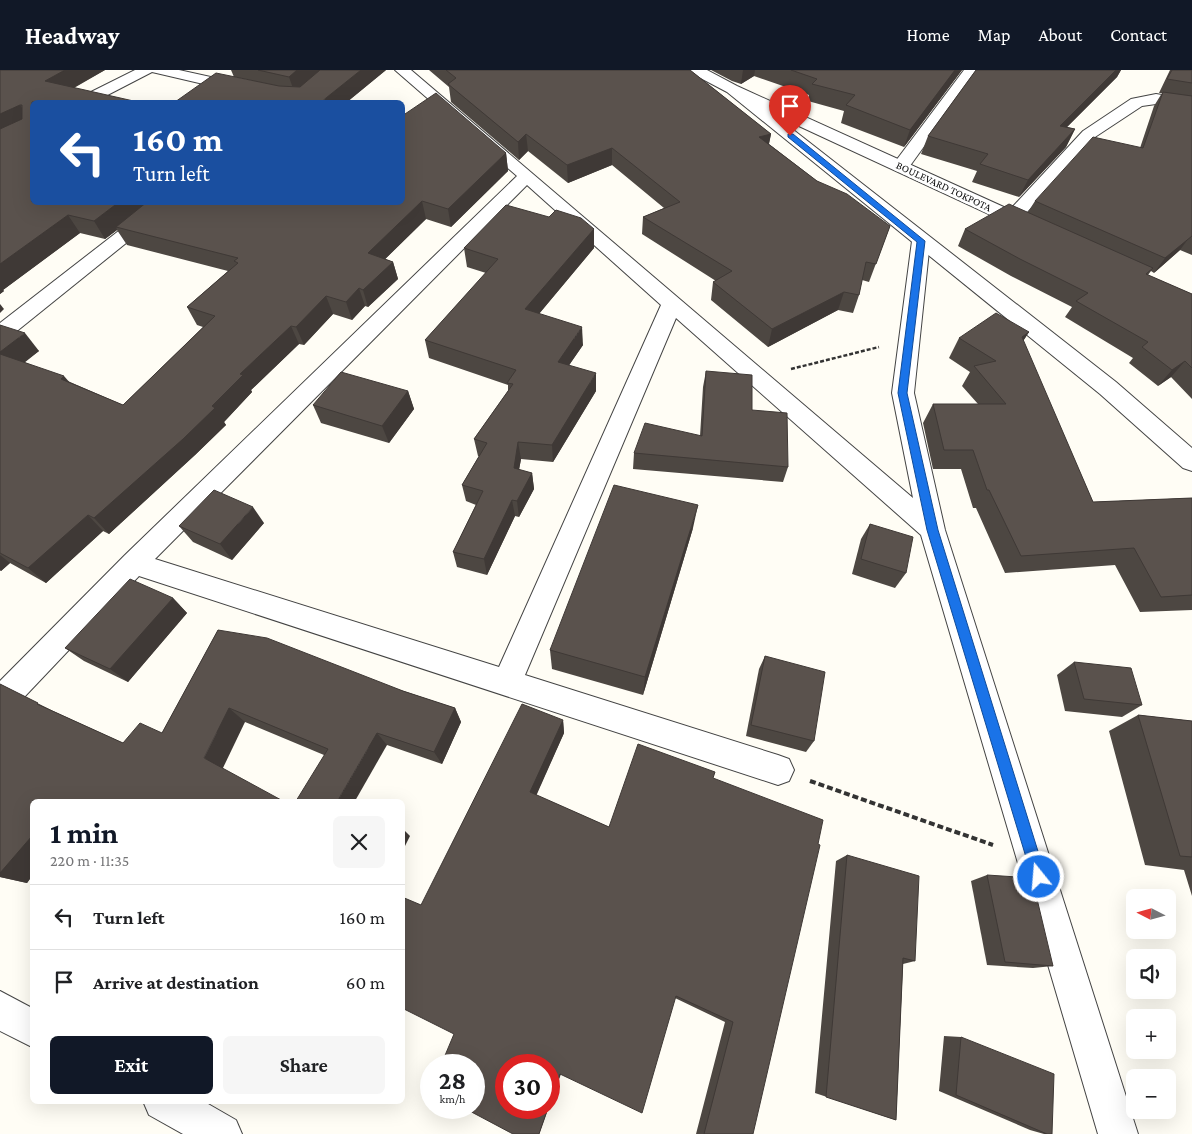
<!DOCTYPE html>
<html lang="en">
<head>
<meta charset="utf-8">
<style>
	:root { --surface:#fff; --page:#f6f6f6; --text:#202124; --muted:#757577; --line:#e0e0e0; --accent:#111827 }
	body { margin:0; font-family:"Crimson Pro",serif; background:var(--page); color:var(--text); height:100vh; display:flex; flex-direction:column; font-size:19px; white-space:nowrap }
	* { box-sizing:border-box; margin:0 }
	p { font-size:16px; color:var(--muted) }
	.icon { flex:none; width:28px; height:28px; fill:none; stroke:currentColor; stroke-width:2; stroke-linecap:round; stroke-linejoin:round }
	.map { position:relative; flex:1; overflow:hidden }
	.details { position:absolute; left:30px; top:729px; width:375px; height:305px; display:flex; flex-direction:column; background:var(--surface); border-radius:8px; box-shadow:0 5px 20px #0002 }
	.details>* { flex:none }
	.hud { position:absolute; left:30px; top:30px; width:375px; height:105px; border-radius:8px; box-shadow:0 5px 20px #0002; background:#1a4fa0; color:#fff; overflow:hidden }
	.needle { width:32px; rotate:276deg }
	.buttons { position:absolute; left:1126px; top:819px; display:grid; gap:10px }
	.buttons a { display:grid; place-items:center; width:50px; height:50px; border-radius:8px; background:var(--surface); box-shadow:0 5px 20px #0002; font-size:25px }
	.speed { position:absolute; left:420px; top:984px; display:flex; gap:10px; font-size:25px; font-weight:700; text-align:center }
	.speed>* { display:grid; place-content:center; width:65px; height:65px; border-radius:50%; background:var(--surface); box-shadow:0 5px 20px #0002; line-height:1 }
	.speed small { font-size:12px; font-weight:400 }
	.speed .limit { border:8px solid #d22; background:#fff; color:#111 }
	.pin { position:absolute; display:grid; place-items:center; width:42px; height:42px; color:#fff; margin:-51px -21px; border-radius:50% 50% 50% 0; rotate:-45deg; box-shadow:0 0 5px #0007 }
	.pin .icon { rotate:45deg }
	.me { position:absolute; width:55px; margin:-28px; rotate:343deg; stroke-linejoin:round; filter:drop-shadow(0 0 4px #0008) }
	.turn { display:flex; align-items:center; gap:18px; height:105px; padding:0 20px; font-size:22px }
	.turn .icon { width:65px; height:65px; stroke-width:2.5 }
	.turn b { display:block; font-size:35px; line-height:42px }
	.round { display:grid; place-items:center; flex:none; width:52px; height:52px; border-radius:8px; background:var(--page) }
	.head { display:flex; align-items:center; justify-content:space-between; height:85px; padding:0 20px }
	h1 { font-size:30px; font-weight:700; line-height:38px; color:var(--accent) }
	.cta { display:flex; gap:10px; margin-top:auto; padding:10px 20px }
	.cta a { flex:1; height:58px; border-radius:8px; background:var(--accent); color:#fff; font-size:20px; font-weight:700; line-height:58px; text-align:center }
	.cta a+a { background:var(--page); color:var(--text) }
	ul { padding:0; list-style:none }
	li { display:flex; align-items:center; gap:15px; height:65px; padding:0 20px; border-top:1px solid var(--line) }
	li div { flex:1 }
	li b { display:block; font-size:19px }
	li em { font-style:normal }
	header { display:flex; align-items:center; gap:30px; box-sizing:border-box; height:70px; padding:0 25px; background:var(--accent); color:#fff }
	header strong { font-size:24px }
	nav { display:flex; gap:28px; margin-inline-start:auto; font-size:18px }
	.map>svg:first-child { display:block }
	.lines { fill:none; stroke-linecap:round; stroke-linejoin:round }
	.minor-casing { stroke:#444; stroke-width:2 }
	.tertiary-casing { stroke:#444; stroke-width:2 }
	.path-far1 { stroke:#333; stroke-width:2.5; stroke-dasharray:4 2; stroke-linecap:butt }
	.path { stroke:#333; stroke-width:4; stroke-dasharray:6 3; stroke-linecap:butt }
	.minor { fill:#fff; fill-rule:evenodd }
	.tertiary { fill:#fff; fill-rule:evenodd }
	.wall { fill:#4d4742 }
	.shaded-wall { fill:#3f3936 }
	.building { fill:#5a524d; stroke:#3f3936 }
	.route { fill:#1a73e8; stroke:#114b97 }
	.labels { text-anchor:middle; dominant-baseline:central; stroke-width:5; stroke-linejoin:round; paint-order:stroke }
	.far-street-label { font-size:11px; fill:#111; stroke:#fff }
</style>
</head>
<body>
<header>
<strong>Headway</strong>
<nav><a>Home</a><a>Map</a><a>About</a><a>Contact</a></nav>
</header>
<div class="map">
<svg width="1192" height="1064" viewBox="0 0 1192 1064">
	<rect width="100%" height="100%" fill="#fffdf5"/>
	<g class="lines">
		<defs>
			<g id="minor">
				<path d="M135 0H179L247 15 250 18 247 21 242 23 152 2 94 32H75L77 29Z"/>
				<path d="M395 0H411L913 428 892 323 912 171 914 167 921 165 928 167 930 171 914 323 945 460 1138 1064H1098L921 465 676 248 525 605 778 685 789 689 794 700 789 711 778 715 139 506 11 641 0 645V611L125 485 517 106ZM527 115 661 235 499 597 155 489Z"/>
				<path d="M964 0H979L907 100 901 101 895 100 892 96Z"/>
				<path d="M1156 24 1192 30V40L1156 34 1142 36 1095 67 1018 152 1012 154 1006 152 1003 148 1006 144 1083 61 1131 29Z"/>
				<path d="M156 132H177L7 269 0 271V253Z"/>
				<path d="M0 921 32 938V977L0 961Z"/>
				<path d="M143 1031H203L236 1050 242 1064H183L149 1045Z"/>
			</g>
			<path id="tertiary" d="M689 0H707L737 16 1037 152 1039 156 1037 160 1030 162 1023 160 773 44 1116 312 1192 378V401L1183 398 1100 324 727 22 691 3Z"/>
		</defs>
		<!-- minor casing -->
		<use href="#minor" class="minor-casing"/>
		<!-- tertiary casing -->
		<use href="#tertiary" class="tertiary-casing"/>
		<!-- path-far1 -->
		<path class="path-far1" d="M791 299 879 277"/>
		<!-- path -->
		<path class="path" d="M810 711 993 775"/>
		<!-- minor -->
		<use href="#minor" class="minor"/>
		<!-- tertiary -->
		<use href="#tertiary" class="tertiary"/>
	</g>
	<!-- wall -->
	<g class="wall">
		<path d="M0 0H105L74 18 32 132H402L506 83 508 101 451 157 426 149 385 189 393 192 398 209 368 237 365 236 352 250 333 244 304 275 299 274 251 320 252 322 224 352 226 355 195 385 109 464 103 461 46 513 10 493 1 501 0 500V255L39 281 24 292 123 335 203 257 197 255 187 237 228 201 127 175 117 160 105 169 80 163 3 220 4 221 0 224Z"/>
		<path d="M231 0H386L347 32 234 7Z"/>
		<path d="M429 0H690L771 64 769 74 817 111 890 156 869 212 862 210 859 225 853 243 838 240 768 277 711 230 713 212 716 211 642 164 643 147 664 138 612 95 568 113 528 81 519 90 451 32 449 17Z"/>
		<path d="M711 0H962L904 77 841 53 844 41 808 31 809 25 754 6 741 14 732 11Z"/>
		<path d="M976 0H1121L1117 7 1067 57 1075 59 1066 77 1019 127 972 112 977 101 921 84 928 66Z"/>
		<path d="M1170 0H1192V185L1180 180 1154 203 1151 201 1148 205 1192 224V329L1171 307 1158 316 1129 293 1133 288 1065 247 1072 237 1011 206 958 176 965 159 1028 142 1035 131 1140 78 1154 36 1162 23H1159Z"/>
		<path d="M594 159V178L539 244 583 275 569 295 596 321 553 392 521 389 519 400 532 403 534 419 519 447 515 446 487 505 457 497 453 482 476 435 466 431 462 415 479 386H478L474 369 508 321V315L429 288 425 270 486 203 467 197 464 178Z"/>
		<path d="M1029 262 1023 271 1093 432 1192 428V540L1140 542 1115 495 1005 503 976 438H973L961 399H933L923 353 933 334H978L962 316 970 302 949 288 959 268Z"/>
		<path d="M706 301 752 340 788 397 783 412 633 399 634 383 700 366 703 317Z"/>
		<path d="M408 321 414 339 389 373 321 353 313 335Z"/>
		<path d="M264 453 232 490 193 472 179 456Z"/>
		<path d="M870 454 906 503 895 518 852 504 861 469Z"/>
		<path d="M693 458 643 625 552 599 550 580Z"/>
		<path d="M173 528 187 543 128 612 84 591 65 578Z"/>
		<path d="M218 560 455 638 461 652 442 694 387 675 324 685 245 652 32 731V806L27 813 0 807V614L53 641 123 673 162 663Z"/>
		<path d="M765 586 814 671 806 682 746 666 759 599Z"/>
		<path d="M1074 592 1142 635 1122 647 1065 641 1057 605Z"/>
		<path d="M1138 645 1192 651V826L1184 800 1145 795 1109 661Z"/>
		<path d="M563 650 564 663 536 725 609 757 713 708 753 1064H696L725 952 675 928 561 1004 539 1064 454 964 421 835Z"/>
		<path d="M847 785 915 891 903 894 896 1050 815 1023 836 791Z"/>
		<path d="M987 805 1053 896 1033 898 987 895 971 811Z"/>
		<path d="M944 966 961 967 1052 1064H1044L1030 1060 939 1021Z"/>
	</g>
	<!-- shaded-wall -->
	<g class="shaded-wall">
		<path d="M65 0H105L55 28 45 11Z"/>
		<path d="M297 0H324L295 24 289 7Z"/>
		<path d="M361 0H386L347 32H321Z"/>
		<path d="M743 0H755L754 6 741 14Z"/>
		<path d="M955 0H962L904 77 910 60Z"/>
		<path d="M1116 0H1121L1117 7 1051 73 1060 56Z"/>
		<path d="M20 35 31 52 0 67V44Z"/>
		<path d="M1075 59 1066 77 1019 127 1028 110Z"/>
		<path d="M526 64 528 81 519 90 518 72Z"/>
		<path d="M771 64 767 82 759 67Z"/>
		<path d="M612 78V95L568 113 567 95Z"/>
		<path d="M506 83 508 101 451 157 448 139Z"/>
		<path d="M422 131 426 149 373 201 368 183Z"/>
		<path d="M119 132H153L116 157 117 160 105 169 94 151Z"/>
		<path d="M68 145 80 163 3 220 4 221 0 224V194Z"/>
		<path d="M594 159V178L527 258 525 239Z"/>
		<path d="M1191 165 1180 180 1154 203 1165 188Z"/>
		<path d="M393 192 398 209 368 237 363 220Z"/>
		<path d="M359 218 365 236 352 250 346 232Z"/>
		<path d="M844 222 838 240 768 277 772 259Z"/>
		<path d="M326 226 333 244 304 275 296 257Z"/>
		<path d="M0 234 4 239 0 243Z"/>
		<path d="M291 256 299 274 251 320 252 322 224 352 226 355 195 385 109 464 94 448 212 336 240 304Z"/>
		<path d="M582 257 583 275 559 310 558 292Z"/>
		<path d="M1029 262 1016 282 1022 267Z"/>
		<path d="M25 263 39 281 14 301 0 285V282Z"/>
		<path d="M1185 291 1171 307 1158 316 1172 300Z"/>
		<path d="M596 303V321L553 392 552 375Z"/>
		<path d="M64 306 79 323 61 309Z"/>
		<path d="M408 321 414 339 389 373 382 356Z"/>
		<path d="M518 372 521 389 516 415 514 398Z"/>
		<path d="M532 403 534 419 519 447 517 431Z"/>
		<path d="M512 430 515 446 487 505 484 489Z"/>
		<path d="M698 435 693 458 643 625 645 607Z"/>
		<path d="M253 437 264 453 232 490 220 474Z"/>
		<path d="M88 445 103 461 46 513 28 498Z"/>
		<path d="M0 485 10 493 1 501 0 500Z"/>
		<path d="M173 528 187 543 128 612 110 599Z"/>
		<path d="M229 638 245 652 222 700 204 688Z"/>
		<path d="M455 638 461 652 442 694 434 682Z"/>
		<path d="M563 650 564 663 533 733 530 722Z"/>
		<path d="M377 663 387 675 355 731H340L338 730Z"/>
		<path d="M402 758 410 766 402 782Z"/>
		<path d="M32 766V806L27 813 0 807V803Z"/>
	</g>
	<!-- building -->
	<g class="building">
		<path d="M0 0H65L45 11 138 32H32V132H119L94 151 68 145 0 194V59L22 49V35H20L0 44Z"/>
		<path d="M258 0H297L289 7Z"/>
		<path d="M320 0H361L321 32H175L216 3 279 16 300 17Z"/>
		<path d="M446 0H690L771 64 759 67 817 111 847 124 890 156 876 194 866 192 859 225 844 222 772 259 713 212 732 201 643 147 680 132 612 78 567 95 526 64 518 72 448 14 456 8Z"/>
		<path d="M791 0H955L910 60 846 35 855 25 812 14 817 9Z"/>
		<path d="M976 0H1116L1060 56 1075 59 1028 110 980 94 988 84 928 66Z"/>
		<path d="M1172 0H1192V13L1167 9Z"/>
		<path d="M1163 22 1192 26V166L1165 188 1035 131 1093 67 1143 78Z"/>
		<path d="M436 23 506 83 448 139 422 131 368 183 393 192 363 220 359 218 346 232 326 226 296 257 291 256 240 304 243 305 212 336 215 338 183 369 94 448 88 445 28 498 0 483V284L64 306 61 309 123 335 215 246 187 237 238 193 234 191 238 188 116 157 147 132H402V46Z"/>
		<path d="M1009 134 1153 198 1146 204 1192 224V298L1185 291 1172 300 1142 277 1148 272 1076 231 1088 223 1020 189 965 159Z"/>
		<path d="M506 135 549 147 556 140 581 148 594 159 525 239 582 257 558 292 596 303 552 375 518 372 514 398 532 403 517 431 512 430 484 489 453 482 483 421 462 415 487 373 474 369 513 314 507 313 516 300 425 270 498 189 464 178Z"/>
		<path d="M996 243 1029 262 1022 267 1093 432 1192 428V525L1161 527 1134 478 1021 486 989 420H987L973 380H944L933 334H1006L974 296 996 291 959 268Z"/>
		<path d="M0 255 25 263 0 282Z"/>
		<path d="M706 301 752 305V340L787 343 788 397 634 383 645 353 702 366Z"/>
		<path d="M341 302 408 321 382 356 313 335Z"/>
		<path d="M614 415 698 435 645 607 550 580Z"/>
		<path d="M214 420 253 437 220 474 179 456Z"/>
		<path d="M870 454 913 467 906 503 861 489Z"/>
		<path d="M130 509 173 528 110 599 65 578Z"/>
		<path d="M218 560 267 568 403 621 455 638 434 682 377 663 338 730 342 731H296L328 679 229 638 204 688 283 731H32V766L0 803V614L38 633 37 634 123 673 140 653 162 663Z"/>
		<path d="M765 586 825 602 814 671 751 655Z"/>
		<path d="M1074 592 1131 598 1142 635 1084 629Z"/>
		<path d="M522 634 563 650 530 722 609 757 638 674 715 702 713 708 823 750 818 774 820 775 753 1064H704L733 952 676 926 642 1043 560 1004 549 1036V995H506V1038H548L539 1064H513L464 1038H474V995H441L454 964 402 938V827L421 835Z"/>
		<path d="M1138 645 1192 651V787L1180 786Z"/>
		<path d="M847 785 919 806 915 891 903 888 896 1050 826 1027Z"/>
		<path d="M987 805 1032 808 1053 896 1005 892Z"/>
		<path d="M961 967 1054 1004 1052 1064H1047L956 1025Z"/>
	</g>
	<!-- route -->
	<path class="route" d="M788 64H793L925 171 907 323 938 460 1046 807 1044 812 1039 814 1034 812 1032 807 927 460 898 323 917 172 788 67Z"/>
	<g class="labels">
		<!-- far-street labels -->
		<g class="far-street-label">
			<text transform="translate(944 116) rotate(25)">BOULEVARD TOKPOTA</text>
		</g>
	</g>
</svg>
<div class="buttons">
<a><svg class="needle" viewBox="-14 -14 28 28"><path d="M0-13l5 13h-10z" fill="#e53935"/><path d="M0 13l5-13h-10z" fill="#757577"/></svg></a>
<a><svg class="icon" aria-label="sound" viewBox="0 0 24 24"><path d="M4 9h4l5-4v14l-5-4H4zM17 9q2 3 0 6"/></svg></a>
<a>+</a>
<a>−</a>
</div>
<div class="speed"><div>28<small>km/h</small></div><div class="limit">30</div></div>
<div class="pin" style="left:790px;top:66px;background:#d93025"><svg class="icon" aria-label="arrive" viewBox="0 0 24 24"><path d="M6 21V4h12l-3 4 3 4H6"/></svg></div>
<svg class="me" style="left:1039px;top:807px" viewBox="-20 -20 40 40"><circle r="17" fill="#1a73e8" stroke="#fff" stroke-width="3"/><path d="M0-11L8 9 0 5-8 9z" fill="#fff"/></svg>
<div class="hud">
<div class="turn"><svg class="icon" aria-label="left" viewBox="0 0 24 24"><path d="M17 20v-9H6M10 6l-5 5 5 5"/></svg><div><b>160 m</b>Turn left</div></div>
</div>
<section class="details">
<div class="head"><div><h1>1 min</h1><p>220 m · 11:35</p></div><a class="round"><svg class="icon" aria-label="close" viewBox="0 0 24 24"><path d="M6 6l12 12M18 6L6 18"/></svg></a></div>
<ul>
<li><svg class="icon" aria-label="left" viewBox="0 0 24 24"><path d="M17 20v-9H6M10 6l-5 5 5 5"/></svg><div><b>Turn left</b></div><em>160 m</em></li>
<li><svg class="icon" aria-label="arrive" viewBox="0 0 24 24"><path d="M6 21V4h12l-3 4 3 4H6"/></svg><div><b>Arrive at destination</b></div><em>60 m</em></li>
</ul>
<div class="cta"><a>Exit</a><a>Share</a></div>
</section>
</div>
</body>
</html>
